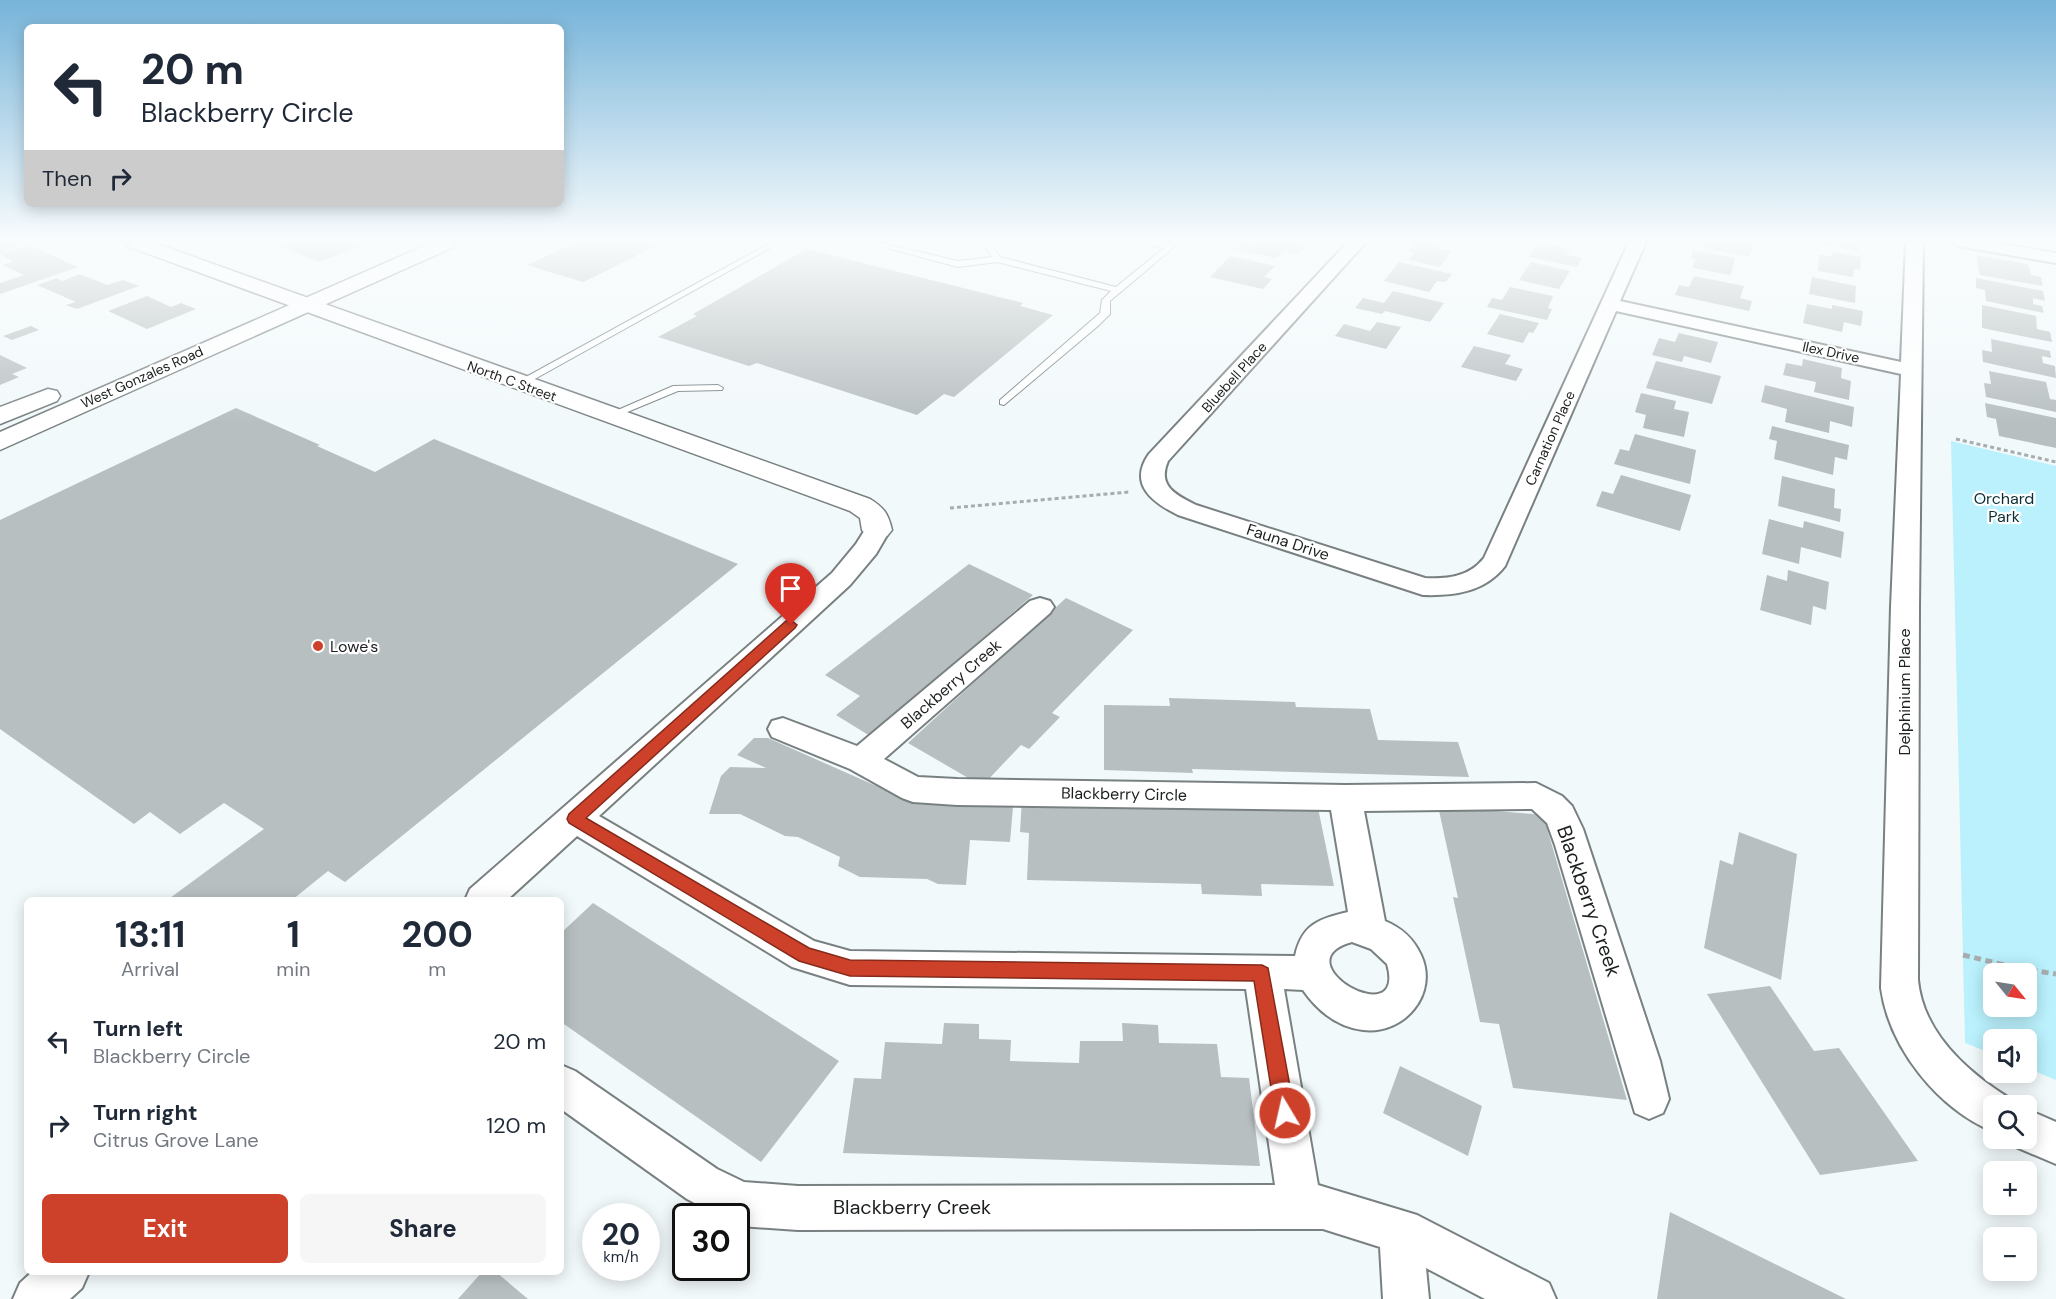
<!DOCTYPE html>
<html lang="en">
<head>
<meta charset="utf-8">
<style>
	:root { --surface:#fff; --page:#f6f6f7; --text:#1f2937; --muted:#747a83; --accent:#cd412a }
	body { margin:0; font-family:"DM Sans",sans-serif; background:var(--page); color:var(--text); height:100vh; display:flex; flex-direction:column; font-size:22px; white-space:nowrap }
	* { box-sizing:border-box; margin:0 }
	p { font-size:20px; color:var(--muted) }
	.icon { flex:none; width:33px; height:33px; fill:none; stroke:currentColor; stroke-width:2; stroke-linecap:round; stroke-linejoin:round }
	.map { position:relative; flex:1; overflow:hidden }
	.drawer { position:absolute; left:24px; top:897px; width:540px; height:378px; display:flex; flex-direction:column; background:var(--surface); border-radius:9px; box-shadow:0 3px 15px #0003 }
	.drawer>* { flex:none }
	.guide { position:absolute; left:24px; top:24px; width:540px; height:183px; border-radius:9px; box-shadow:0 3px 15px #0003; background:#fff; color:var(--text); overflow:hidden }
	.needle { width:39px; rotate:120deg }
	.fabs { position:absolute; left:1983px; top:963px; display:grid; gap:12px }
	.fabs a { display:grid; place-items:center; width:54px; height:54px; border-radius:9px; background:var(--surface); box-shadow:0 3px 15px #0003; font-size:30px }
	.speed { position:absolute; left:582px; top:1203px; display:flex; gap:12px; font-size:30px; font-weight:700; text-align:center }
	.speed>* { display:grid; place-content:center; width:78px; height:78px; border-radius:50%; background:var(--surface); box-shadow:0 3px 15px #0003; line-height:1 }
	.speed small { font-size:15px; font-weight:400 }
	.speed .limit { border:3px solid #111; border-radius:9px; background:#fff; color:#111 }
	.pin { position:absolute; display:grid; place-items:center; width:51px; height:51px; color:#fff; margin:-62px -26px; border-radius:50% 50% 50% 0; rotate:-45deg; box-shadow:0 0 6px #0007 }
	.pin .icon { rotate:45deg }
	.me { position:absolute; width:66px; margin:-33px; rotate:351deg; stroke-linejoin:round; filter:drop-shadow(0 0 4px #0008) }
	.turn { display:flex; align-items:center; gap:21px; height:126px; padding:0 18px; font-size:27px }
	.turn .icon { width:78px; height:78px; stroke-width:2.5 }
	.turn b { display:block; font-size:42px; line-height:51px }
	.then { display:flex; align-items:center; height:57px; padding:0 18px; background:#0003; gap:12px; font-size:22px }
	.eta { display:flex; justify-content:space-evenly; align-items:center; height:102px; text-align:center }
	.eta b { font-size:36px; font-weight:700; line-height:42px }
	.primary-button { display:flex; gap:12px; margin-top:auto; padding:12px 18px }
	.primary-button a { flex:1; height:69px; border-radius:9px; background:var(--accent); color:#fff; font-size:24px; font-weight:700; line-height:69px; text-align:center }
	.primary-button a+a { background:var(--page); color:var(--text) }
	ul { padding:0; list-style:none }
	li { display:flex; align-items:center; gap:18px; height:84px; padding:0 18px }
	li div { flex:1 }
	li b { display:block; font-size:22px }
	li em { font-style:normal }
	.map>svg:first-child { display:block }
	.green { fill:#baf1fc; fill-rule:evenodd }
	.building { fill:#b8bfc0 }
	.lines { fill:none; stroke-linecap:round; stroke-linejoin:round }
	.service-casing { stroke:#798081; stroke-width:2 }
	.minor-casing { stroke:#798081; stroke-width:4 }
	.tertiary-casing { stroke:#798081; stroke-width:3 }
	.secondary-casing { stroke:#798081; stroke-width:3 }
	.path-far1 { stroke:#a7adae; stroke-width:3; stroke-dasharray:4 3; stroke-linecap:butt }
	.path { stroke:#a7adae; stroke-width:5; stroke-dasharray:7 4.5; stroke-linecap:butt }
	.service { fill:#fff; fill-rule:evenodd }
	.minor { fill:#fff; fill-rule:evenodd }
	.tertiary { fill:#fff; fill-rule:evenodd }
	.secondary { fill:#fff; fill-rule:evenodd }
	.route { fill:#cd412a; stroke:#852a1b; stroke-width:1.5 }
	.poi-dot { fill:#cd412a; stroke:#fff; stroke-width:2 }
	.labels { text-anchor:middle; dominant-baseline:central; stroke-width:4.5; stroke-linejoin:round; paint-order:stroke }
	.far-street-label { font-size:14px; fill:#1c1f1f; stroke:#fff }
	.park-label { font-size:16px; fill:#092e35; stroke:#fff }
	.street-label { font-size:16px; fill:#1c1f1f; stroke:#fff }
	.poi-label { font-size:16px; fill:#1c1f1f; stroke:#fff; text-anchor:start }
	.near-street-label { font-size:20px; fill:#1c1f1f; stroke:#fff }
</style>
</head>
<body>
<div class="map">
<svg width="2056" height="1299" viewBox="0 0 2056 1299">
	<rect width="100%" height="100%" fill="#f2f9fb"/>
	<!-- green -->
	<path class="green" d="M1951 441 2056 466V1080L2027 1068 2026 1040H1994L1993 1054 1965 1043ZM1994 974H2026V1006H1994Z"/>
	<!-- building -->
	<g class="building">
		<path d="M0 242H33L0 253Z"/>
		<path d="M282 242H360L366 244 319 262 275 244Z"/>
		<path d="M577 242H665L583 282 527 265Z"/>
		<path d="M1242 242 1254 245 1258 242H1291L1306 245 1297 254 1284 251 1276 258 1235 249Z"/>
		<path d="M1416 242 1444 244 1440 249 1452 251 1440 267 1409 260 1415 252 1408 251Z"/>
		<path d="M1539 242 1570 248 1566 255 1582 258 1577 267 1529 257Z"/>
		<path d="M1697 242H1755L1749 257 1695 246Z"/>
		<path d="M1812 242H1859L1858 251 1812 243Z"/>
		<path d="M29 245 78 267 0 294V283L24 275 3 265 13 262 0 254Z"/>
		<path d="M807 249 1023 303 1020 306 1053 315 954 397 944 394 917 415 757 363 749 366 658 337 697 316 693 314Z"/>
		<path d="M1693 250 1735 258 1731 275 1693 268 1695 259 1691 258Z"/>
		<path d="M1832 252 1861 257 1860 270 1854 269 1853 277 1818 271 1819 254 1832 257Z"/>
		<path d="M1976 255 2028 264 2031 275 2041 277 2043 286 1980 275Z"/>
		<path d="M1230 256 1275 266 1264 277 1272 279 1263 289 1210 277Z"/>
		<path d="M1399 262 1452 274 1446 282 1437 281 1429 292 1384 281Z"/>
		<path d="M1531 262 1570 271 1559 289 1519 280Z"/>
		<path d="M80 274 107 285 123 280 139 286 77 309 66 305 76 302 37 285 57 278 62 281Z"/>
		<path d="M1694 276 1744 286 1740 298 1752 301 1749 311 1675 295 1679 285 1689 287Z"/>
		<path d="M1812 277 1856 286 1855 303 1809 294Z"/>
		<path d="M1976 278 2043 291 2045 301 2033 298V304L2042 306 2044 313 1986 301 1985 290 1976 288Z"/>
		<path d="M1510 287 1553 296 1548 308 1552 309 1547 320 1487 307 1492 298 1502 300Z"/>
		<path d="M1393 291 1444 303 1430 322 1385 311 1382 314 1355 308 1363 298 1384 303Z"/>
		<path d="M147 296 171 307 181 303 196 309 147 329 108 311Z"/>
		<path d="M1807 304 1832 309V305L1863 311 1861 326 1844 322 1842 332 1803 323Z"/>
		<path d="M1982 305 2036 316 2037 329 2050 332 2052 342 1982 328Z"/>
		<path d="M1500 314 1539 323 1533 333 1529 332 1523 343 1487 334Z"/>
		<path d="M1377 322 1401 327 1386 349 1335 336 1344 324 1370 331Z"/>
		<path d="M31 326 39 330 12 340 3 336Z"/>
		<path d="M1679 333 1718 342 1711 363 1684 356 1682 362 1652 355 1659 338 1675 342Z"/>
		<path d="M1991 339 2050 351 2051 358 2042 356 2043 363 2055 366 2056 378 1983 362 1982 350 1992 352Z"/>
		<path d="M1474 346 1511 355 1505 364 1523 369 1516 381 1461 367Z"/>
		<path d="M0 355 27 368 12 374 19 377 0 385Z"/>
		<path d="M1803 359 1842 368 1841 378 1851 381 1849 400 1814 392 1816 382 1783 375 1786 363 1802 366Z"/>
		<path d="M1656 361 1721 376 1712 404 1646 388Z"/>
		<path d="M1989 371 2046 382 2050 399 2056 400V412L1986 397 1984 383 1991 384Z"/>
		<path d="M1765 385 1854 407 1852 427 1830 421 1829 433 1785 422 1787 409 1761 402Z"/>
		<path d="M1641 393 1676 401 1674 409 1689 412 1684 437 1643 428 1646 415 1635 412Z"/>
		<path d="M1985 403 2056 418V448L1999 436 1996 419 1987 417Z"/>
		<path d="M236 408 320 445 317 446 375 472 434 439 738 564 345 882 328 871 292 900H174L170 898 264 829 224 803 180 834 150 812 134 824 0 729V520Z"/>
		<path d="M1772 426 1849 445 1847 460 1835 457 1833 475 1774 459 1777 441 1769 439Z"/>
		<path d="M1635 434 1696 450 1690 484 1614 464 1620 449 1629 451Z"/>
		<path d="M1621 475 1691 495 1680 531 1596 506 1602 491 1613 494Z"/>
		<path d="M1782 476 1835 489 1834 508 1841 509 1840 522 1778 506Z"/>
		<path d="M1769 519 1803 528 1804 521 1844 532 1841 558 1801 547 1799 564 1762 554Z"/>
		<path d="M969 564 1033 595 870 736 836 715 860 696 825 675Z"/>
		<path d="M1788 570 1829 582 1826 610 1813 606 1811 625 1760 610 1767 575 1787 581Z"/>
		<path d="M1066 598 1133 630 1052 713 1060 717 1029 749 1021 745 982 786 908 743Z"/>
		<path d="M1169 698 1295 702 1296 707 1370 709 1378 740 1458 742 1469 777 1192 769 1193 773 1104 770V705L1170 706Z"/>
		<path d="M754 738H768L917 804 1013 807 1010 842 970 840 966 885 938 884 927 879 860 877 838 866 840 857 798 837 785 836 740 814H709L721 776 730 767 766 768 737 755Z"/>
		<path d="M1022 799 1318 808 1334 886 1261 884 1262 896 1202 894 1201 884 1027 880 1029 833 1020 832Z"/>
		<path d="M1438 806 1543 815 1627 1100 1513 1088 1499 1024 1480 1022 1453 897 1458 898Z"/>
		<path d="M1739 832 1797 854 1781 980 1704 948 1720 860 1733 865Z"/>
		<path d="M593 903 839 1061 761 1162 561 1022V933Z"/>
		<path d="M1770 986 1814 1051 1839 1048 1918 1161 1820 1175 1707 994Z"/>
		<path d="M944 1023 979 1024V1039L1011 1040 1010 1061 1079 1063 1080 1041H1123L1122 1023 1158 1025 1159 1043 1217 1044 1221 1077 1249 1078 1260 1166 843 1153 854 1078 881 1079 885 1042 942 1044Z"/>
		<path d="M1400 1066 1482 1106 1468 1156 1383 1113Z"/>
		<path d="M1670 1212 1846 1299H1657Z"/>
		<path d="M482 1272H496L528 1299H458Z"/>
	</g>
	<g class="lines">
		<defs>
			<g id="service">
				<path d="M772 242H781L524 385H516L515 383Z"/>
				<path d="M865 242H877L958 261 992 257 984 245 976 242H990L1000 257 1116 287 1164 248 1145 244 1144 242 1168 244 1171 242H1180L1110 301V314L1098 326 1004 405 1000 404V400L1100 313 1102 300 1111 291 997 262 958 267Z"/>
				<path d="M718 385 723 388 722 390 678 391 613 418H605L604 416 673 386Z"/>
			</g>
			<g id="minor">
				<path d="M1348 242H1366L1168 461C1157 486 1176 495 1196 505L1425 578C1448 579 1469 577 1484 558L1629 242H1646L1620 301 1901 362 1906 242H1923L1919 607 1918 980C1923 1032 1966 1071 2009 1098L2012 1106H1994V1132C1938 1109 1889 1048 1881 988L1891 607 1901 374 1616 311 1505 566C1485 592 1454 596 1423 595L1178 515C1152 502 1128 484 1149 454Z"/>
				<path d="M1954 242H1991L2056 253V263L1963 247 1957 246Z"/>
				<path d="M877 522 886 525 890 530 876 554 850 585 599 816 814 941 850 951 1295 956C1302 924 1319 919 1348 912L1331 810 957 805 913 802 902 798 850 769 772 737 768 729 772 721 783 718 857 746 1030 601 1040 598 1050 601 1054 607 1050 613 884 759 918 777 957 779 1345 785 1536 783 1562 796 1572 806 1583 829 1660 1061 1669 1099 1663 1113 1649 1119 1635 1113 1555 845 1547 823 1532 809 1364 811 1385 921C1402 928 1413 938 1421 955 1439 994 1404 1035 1363 1030 1337 1027 1317 1010 1303 990L1284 989 1318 1185 1417 1215 1549 1283 1556 1299H1485L1426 1268 1429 1299H1383L1380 1247 1323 1229 798 1230 740 1226 736 1224V1216H719L687 1199 561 1109V1065L575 1071 717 1169 744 1182 798 1186 1275 1185 1246 989 850 985 792 967 577 836 507 900H465L470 889 832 573 856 544 868 525ZM1352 942 1371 949 1387 964C1408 1035 1279 962 1352 942Z"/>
				<path d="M2026 1109 2056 1122V1164L2011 1145 2009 1138H2026Z"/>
				<path d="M32 1272H89L82 1288 70 1299H13L20 1283Z"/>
			</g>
			<path id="tertiary" d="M124 242H152L870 499C884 508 888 513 892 530L887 536 877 539 867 536 862 530 860 518 850 511 127 246Z"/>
			<g id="secondary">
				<path d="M433 242H459L456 246 0 450V432Z"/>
				<path d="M48 389 57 391 60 396 57 401 0 424V407Z"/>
			</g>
		</defs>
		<!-- service casing -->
		<use href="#service" class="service-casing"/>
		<!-- minor casing -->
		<use href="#minor" class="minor-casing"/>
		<!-- tertiary casing -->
		<use href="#tertiary" class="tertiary-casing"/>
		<!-- secondary casing -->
		<use href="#secondary" class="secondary-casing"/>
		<!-- path-far1 -->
		<g class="path-far1">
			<path d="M1956 439 2056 462"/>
			<path d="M950 508 1129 492"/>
		</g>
		<!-- path -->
		<path class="path" d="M1963 955 2017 968 2056 974"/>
		<!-- service -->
		<use href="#service" class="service"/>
		<!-- minor -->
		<use href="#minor" class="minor"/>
		<!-- tertiary -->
		<use href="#tertiary" class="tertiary"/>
		<!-- secondary -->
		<use href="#secondary" class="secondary"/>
	</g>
	<!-- sky -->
	<linearGradient id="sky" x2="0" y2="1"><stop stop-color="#76b4d9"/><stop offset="0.57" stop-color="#f9fcfd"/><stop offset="1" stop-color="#f9fcfd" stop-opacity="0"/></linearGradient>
	<rect width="2056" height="423" fill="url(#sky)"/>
	<!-- route -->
	<path class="route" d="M791 620 797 625 795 628 586 818 809 948 850 960 1262 965 1268 968 1295 1113 1292 1120 1285 1123 1278 1120 1275 1113 1254 981 850 976 799 961 569 823 567 819 569 814 786 621Z"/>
	<!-- markers -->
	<circle class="poi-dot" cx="318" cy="646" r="6"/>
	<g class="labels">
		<!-- far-street labels -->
		<g class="far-street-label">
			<text transform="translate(1831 352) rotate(12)">Ilex Drive</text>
			<text transform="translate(142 377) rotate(-24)">West Gonzales Road</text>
			<text transform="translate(1234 377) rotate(-48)">Bluebell Place</text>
			<text transform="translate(512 381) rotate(20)">North C Street</text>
			<text transform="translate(1550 438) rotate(-66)">Carnation Place</text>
		</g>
		<!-- park labels -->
		<g class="park-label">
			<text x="2004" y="498">Orchard<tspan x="2004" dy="18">Park</tspan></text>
		</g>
		<!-- street labels -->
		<g class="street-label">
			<text transform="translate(1288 542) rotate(18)">Fauna Drive</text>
			<text transform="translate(951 684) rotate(-41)">Blackberry Creek</text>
			<text transform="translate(1904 692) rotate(-90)">Delphinium Place</text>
			<text transform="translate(1124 794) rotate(1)">Blackberry Circle</text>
		</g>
		<!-- poi labels -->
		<g class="poi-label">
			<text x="330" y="646">Lowe's</text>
		</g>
		<!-- near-street labels -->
		<g class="near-street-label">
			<text transform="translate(1589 901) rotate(71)">Blackberry Creek</text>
			<text x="912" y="1207">Blackberry Creek</text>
		</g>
	</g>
</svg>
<div class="fabs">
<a><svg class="needle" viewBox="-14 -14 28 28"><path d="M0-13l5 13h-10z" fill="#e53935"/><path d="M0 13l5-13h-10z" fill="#747a83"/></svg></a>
<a><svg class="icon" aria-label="sound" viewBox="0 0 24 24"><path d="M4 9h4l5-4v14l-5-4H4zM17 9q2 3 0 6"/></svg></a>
<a><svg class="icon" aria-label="search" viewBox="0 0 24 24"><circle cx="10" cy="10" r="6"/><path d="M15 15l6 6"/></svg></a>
<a>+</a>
<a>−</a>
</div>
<div class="speed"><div>20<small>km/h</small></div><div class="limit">30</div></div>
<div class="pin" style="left:791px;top:625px;background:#d93025"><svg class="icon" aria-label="arrive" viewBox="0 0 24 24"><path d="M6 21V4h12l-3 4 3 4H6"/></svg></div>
<svg class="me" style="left:1285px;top:1113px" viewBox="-20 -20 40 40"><circle r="17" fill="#cd412a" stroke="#fff" stroke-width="3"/><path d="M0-11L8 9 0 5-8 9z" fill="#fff"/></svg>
<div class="guide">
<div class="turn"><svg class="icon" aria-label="left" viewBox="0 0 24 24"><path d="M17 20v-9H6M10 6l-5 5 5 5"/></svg><div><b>20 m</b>Blackberry Circle</div></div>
<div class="then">Then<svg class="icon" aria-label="right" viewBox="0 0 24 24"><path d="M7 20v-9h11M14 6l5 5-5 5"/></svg></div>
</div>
<section class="drawer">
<div class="eta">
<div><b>13:11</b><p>Arrival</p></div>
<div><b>1</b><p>min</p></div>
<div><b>200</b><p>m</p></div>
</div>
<ul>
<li><svg class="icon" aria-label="left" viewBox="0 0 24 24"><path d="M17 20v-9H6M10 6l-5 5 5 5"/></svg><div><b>Turn left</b><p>Blackberry Circle</p></div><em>20 m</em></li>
<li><svg class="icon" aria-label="right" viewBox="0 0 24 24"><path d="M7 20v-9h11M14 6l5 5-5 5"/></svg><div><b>Turn right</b><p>Citrus Grove Lane</p></div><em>120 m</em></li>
</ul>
<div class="primary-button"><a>Exit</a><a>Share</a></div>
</section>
</div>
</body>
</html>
